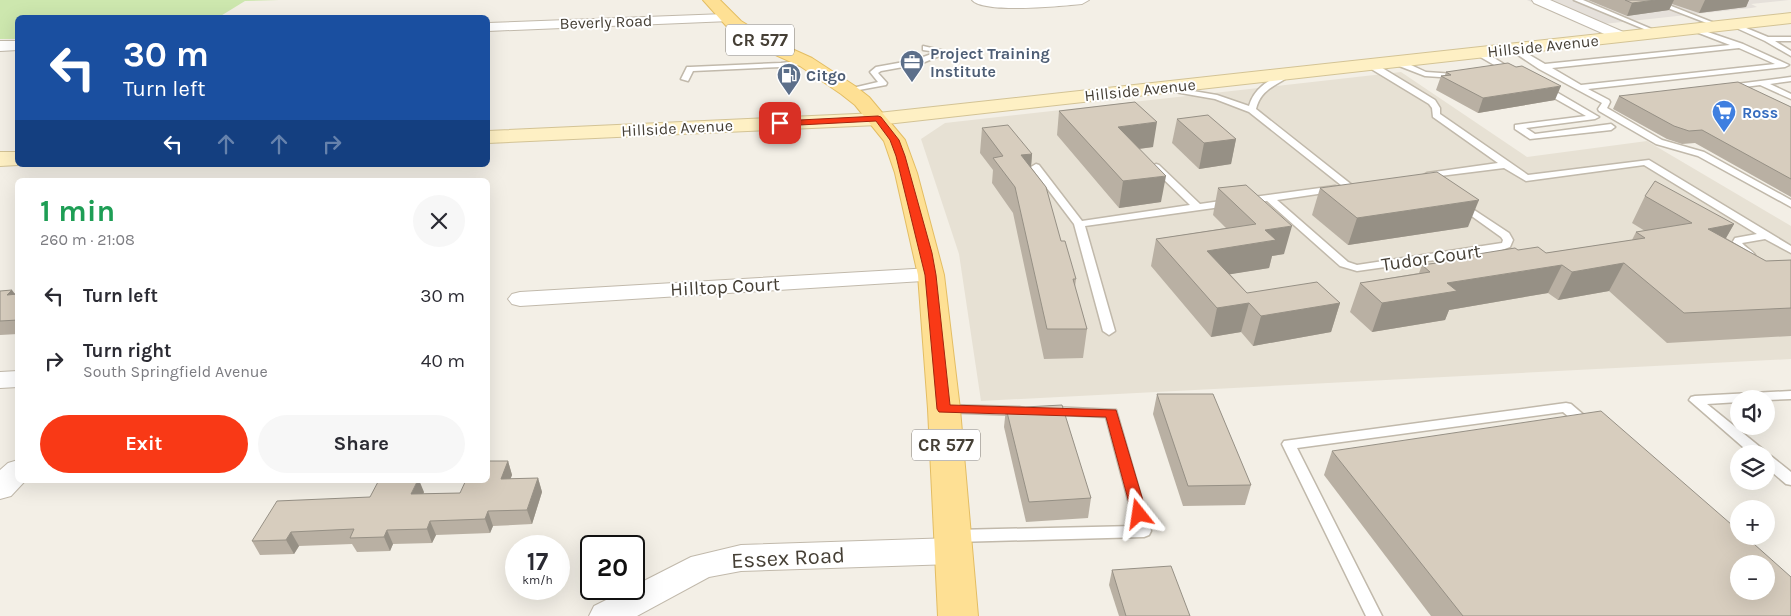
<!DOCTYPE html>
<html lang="en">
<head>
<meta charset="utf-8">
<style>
	:root { --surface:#fff; --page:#f7f7f7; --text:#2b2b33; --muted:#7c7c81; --accent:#f93916 }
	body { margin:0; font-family:Karla,sans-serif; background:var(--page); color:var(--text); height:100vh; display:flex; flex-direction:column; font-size:19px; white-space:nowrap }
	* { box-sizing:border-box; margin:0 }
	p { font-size:16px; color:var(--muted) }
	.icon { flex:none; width:28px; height:28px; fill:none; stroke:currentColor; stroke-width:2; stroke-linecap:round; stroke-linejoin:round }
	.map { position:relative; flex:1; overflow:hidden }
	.sheet { position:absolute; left:15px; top:178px; width:475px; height:305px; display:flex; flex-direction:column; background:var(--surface); border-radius:8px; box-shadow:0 5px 20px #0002 }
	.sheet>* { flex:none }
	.banner { position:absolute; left:15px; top:15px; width:475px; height:152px; border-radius:8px; box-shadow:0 5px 20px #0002; background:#1a4fa0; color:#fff; overflow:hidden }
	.fabs { position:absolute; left:1730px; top:390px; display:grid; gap:10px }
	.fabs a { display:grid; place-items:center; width:45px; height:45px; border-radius:50%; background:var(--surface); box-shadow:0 5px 20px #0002; font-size:25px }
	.speed { position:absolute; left:505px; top:535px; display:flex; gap:10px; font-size:25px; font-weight:700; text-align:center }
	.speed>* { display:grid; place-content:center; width:65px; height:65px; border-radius:50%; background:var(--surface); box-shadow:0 5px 20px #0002; line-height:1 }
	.speed small { font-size:12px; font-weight:400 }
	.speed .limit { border:2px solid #111; border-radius:8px; background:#fff; color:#111 }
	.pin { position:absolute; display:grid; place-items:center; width:42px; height:42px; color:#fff; margin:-21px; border-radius:10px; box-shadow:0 2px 8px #0006 }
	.me { position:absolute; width:55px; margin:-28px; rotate:345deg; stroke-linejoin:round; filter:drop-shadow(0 0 4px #0008) }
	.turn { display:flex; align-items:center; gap:18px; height:105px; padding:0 25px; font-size:22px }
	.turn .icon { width:65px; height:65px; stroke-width:2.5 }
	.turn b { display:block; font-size:35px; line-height:42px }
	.lanes { display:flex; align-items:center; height:48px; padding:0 25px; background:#0003; justify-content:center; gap:25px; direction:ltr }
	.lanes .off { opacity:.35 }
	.round { display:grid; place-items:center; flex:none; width:52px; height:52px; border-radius:26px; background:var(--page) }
	.head { display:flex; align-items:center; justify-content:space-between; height:85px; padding:0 25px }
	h1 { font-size:30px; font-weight:700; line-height:38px; color:#1e9e55 }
	.action { display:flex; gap:10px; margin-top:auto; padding:10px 25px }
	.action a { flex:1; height:58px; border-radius:30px; background:var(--accent); color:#fff; font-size:20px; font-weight:700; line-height:58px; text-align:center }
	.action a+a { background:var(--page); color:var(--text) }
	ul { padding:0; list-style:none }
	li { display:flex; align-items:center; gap:15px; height:65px; padding:0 25px }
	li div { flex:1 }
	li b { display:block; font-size:19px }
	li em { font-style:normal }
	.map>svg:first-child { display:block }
	.residential { fill:#e7e1d4 }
	.industrial { fill:#e5e0da }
	.green { fill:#cde7ae }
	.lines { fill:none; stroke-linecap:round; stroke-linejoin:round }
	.lane-casing { stroke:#c1b9ab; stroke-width:3 }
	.street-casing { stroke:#c1b9ab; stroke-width:2 }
	.secondary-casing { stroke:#d3c395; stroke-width:2 }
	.primary-casing { stroke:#e3bd63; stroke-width:2 }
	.lane { fill:#fff; fill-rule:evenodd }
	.street { fill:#fff; fill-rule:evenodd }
	.secondary { fill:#fef0c4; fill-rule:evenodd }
	.primary { fill:#fee094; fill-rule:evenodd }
	.wall { fill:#b9b0a3 }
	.shaded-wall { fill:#969085 }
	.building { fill:#d7cdbe; stroke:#969085; fill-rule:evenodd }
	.route { fill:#f93916; stroke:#a2250e }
	.labels { text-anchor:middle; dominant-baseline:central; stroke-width:4; stroke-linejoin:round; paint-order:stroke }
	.far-street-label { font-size:16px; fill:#453f35; stroke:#fff }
	.far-service-label { font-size:16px; font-weight:bold; fill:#4e5e75; stroke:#fff; text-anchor:start }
	.far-shop-label { font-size:16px; font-weight:bold; fill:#366cbe; stroke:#fff; text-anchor:start }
	.shield { fill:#fff; stroke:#7d7972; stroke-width:1 }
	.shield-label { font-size:18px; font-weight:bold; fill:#453f35 }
	.street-label { font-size:19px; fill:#453f35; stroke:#fff }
	.near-street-label { font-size:22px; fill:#453f35; stroke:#fff }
</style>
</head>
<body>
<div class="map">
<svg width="1791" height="616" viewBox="0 0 1791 616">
	<rect width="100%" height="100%" fill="#f3efe6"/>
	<!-- residential -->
	<path class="residential" d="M1401 72 1527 157 1647 141 1791 226V359L981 401 959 254 921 139 945 123Z"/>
	<!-- industrial -->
	<path class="industrial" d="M1527 0H1789L1751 4 1757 7 1751 8 1585 26Z"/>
	<!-- green -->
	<path class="green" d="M0 0H279L245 1 219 17 18 18 17 39H0Z"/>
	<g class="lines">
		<defs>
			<g id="lane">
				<path d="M1574 0H1583L1661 33 1656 34Z"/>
				<path d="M1647 0H1656L1722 26 1717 27Z"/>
				<path d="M1734 23 1768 37H1791V41H1775L1791 51V56L1765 41 1732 26 1731 25Z"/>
				<path d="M1693 27 1743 44 1789 65 1785 67 1588 89 1609 100 1610 102 1607 108 1662 140 1704 152 1791 200V207L1698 156 1656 144 1599 111 1598 109 1602 103 1539 69 1509 49 1516 47 1545 64 1730 45 1691 30V28ZM1739 48 1775 64 1581 85 1552 68Z"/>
				<path d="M923 46 949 52 920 64 881 71 878 73 887 83 886 85 848 92 844 90 878 82 870 72 876 67 915 60 937 52 923 50Z"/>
				<path d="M1477 51H1483L1515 71 1508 73 1477 55Z"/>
				<path d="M806 60 810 62 809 64 781 67 693 71 688 81 681 79 687 67H690L781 63Z"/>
				<path d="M1394 60H1400L1426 72 1455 74 1459 76 1455 78 1425 76 1394 64Z"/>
				<path d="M1368 63H1374L1435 100 1440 108V114L1528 175 1649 160 1791 246V253L1765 239 1742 243C1746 248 1752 250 1755 255L1754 257C1743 260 1737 251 1732 243L1735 238 1757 234 1644 165 1526 181 1504 168 1424 178 1422 176 1427 173 1498 163 1433 117 1432 108 1429 104 1368 67Z"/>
				<path d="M1285 72 1292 74C1277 86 1261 88 1256 109L1352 185V189H1346L1249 112 1215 99 1169 91 1165 89 1169 87 1217 95 1249 106C1254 88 1269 80 1285 72Z"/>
				<path d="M1791 77V81L1770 84 1791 94V99L1760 85 1729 89 1725 87 1729 85Z"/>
				<path d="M1540 86H1546L1599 117 1595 119 1526 128 1535 134 1611 124 1615 127 1611 130 1530 139 1515 129V125L1586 116 1540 90Z"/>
				<path d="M1036 164 1039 165 1082 221 1190 205 1153 169 1151 167 1156 164 1159 165 1200 204 1228 200 1233 203 1228 206 1085 226 1115 331 1109 335 1103 331 1074 224 1031 167Z"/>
				<path d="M1335 186 1338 187V191L1277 200 1348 262 1357 265 1502 243 1503 240 1501 237 1459 207 1457 205 1459 203 1462 202 1509 233 1513 240 1510 247 1499 251 1357 271 1340 266 1267 201 1246 204 1241 201 1246 198Z"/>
				<path d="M1791 391V399L1766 400V399H1739V402L1707 404 1765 451 1767 454 1771 456 1791 472V485L1786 484 1766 467V454H1751L1689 400 1691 397 1695 396Z"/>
				<path d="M1566 403 1571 404 1592 422 1594 425 1592 428H1582L1563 412 1297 448 1382 616H1366L1282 444 1284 441Z"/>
				<path d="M945 405 1019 407 1024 408 1025 411 1024 414 1019 415 940 412 939 409 940 406Z"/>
				<path d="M1050 407 1116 410 1151 531 1149 535 1144 537 956 542 951 540 949 536 951 532 956 530 1135 526 1106 417 1045 414 1044 411 1045 408Z"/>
			</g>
			<g id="street">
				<path d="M972 0H1089L1082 4C1062 6 984 14 972 0Z"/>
				<path d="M1532 0H1550L1628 34 1630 37 1628 40H1618L1534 3Z"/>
				<path d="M725 14 730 15 732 18 730 21 488 31V23Z"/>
				<path d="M0 41H18V50L0 51Z"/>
				<path d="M931 268 939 270 942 275 939 280 520 306 512 304 508 299 512 294 520 292Z"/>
				<path d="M18 371V387L0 388V372Z"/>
				<path d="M18 460V480H26L11 496 0 499V470L8 463Z"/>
				<path d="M953 538 964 542 969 551 964 560 953 564 741 571 709 577 637 616H589L594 606 628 589H634V586L691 557 741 545Z"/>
			</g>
			<g id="secondary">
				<path d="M1791 13V23L878 125 488 143V131L878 113Z"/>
				<path d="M0 152H18V165L0 166Z"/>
			</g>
			<path id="primary" d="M703 0H720L741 21 772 40 812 58 855 86 869 97 905 140 917 173 944 275 960 409 978 616H938L928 409 918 275 895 173 884 141 855 105 841 94 800 66 760 48 729 29Z"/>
		</defs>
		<!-- lane casing -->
		<use href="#lane" class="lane-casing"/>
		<!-- street casing -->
		<use href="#street" class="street-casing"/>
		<!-- secondary casing -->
		<use href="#secondary" class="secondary-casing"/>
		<!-- primary casing -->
		<use href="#primary" class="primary-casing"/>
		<!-- lane -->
		<use href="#lane" class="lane"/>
		<!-- street -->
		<use href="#street" class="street"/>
		<!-- secondary -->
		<use href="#secondary" class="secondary"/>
		<!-- primary -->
		<use href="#primary" class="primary"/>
	</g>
	<!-- wall -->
	<g class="wall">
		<path d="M1588 0H1749L1746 7 1699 13 1672 4 1669 10 1627 16Z"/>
		<path d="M1516 67 1555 100 1478 113 1436 90 1441 76 1445 75 1446 72Z"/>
		<path d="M1619 96 1791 107V197L1695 143 1682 144 1667 139 1613 109Z"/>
		<path d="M1059 111 1153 147 1139 149 1161 202 1119 208 1057 135Z"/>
		<path d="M1177 119 1236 139 1231 164 1199 169 1172 143Z"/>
		<path d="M982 128 1032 154 1031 168 1076 279 1075 287 1087 329 1083 358 1044 359 1013 213 992 183 993 170 980 153Z"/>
		<path d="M1246 185 1284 254 1272 256 1269 268 1230 274 1247 293 1340 303 1331 332 1253 346 1241 332 1211 337 1151 266 1156 239 1226 228 1213 215 1218 188Z"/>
		<path d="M1320 188 1468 227 1348 245 1312 215Z"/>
		<path d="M1645 196 1734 224 1726 238 1766 261 1791 260V336L1667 343 1609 291 1558 300 1548 293 1449 310 1445 320 1372 332 1350 312 1360 283 1419 273 1422 265 1440 262 1441 260 1518 250 1546 253 1632 240 1636 232 1645 231 1632 223Z"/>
		<path d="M0 291 18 294V334L0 335Z"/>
		<path d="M1157 394 1251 485 1245 505 1183 506 1153 414Z"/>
		<path d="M1006 408 1091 498 1088 518 1026 522 1004 427Z"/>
		<path d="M1332 451 1791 616H1431L1324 475Z"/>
		<path d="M508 461 512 475 510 479 538 478 542 492 532 524 493 526 490 533 436 535 432 543 393 544 390 551 357 552 352 544 299 546 294 554 260 555 252 541 370 497 424 492 423 494 460 493Z"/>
		<path d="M1112 570 1190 616H1119L1109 585Z"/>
	</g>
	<!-- shaded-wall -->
	<g class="shaded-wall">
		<path d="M1656 0H1674L1669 10 1627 16 1632 3Z"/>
		<path d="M1705 0H1749L1746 7 1699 13Z"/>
		<path d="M1561 86 1555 100 1478 113 1483 98Z"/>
		<path d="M1157 122 1153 147 1114 152 1118 127Z"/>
		<path d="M1236 139 1231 164 1199 169 1204 143Z"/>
		<path d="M1032 154 1030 179 1021 155Z"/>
		<path d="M1166 176 1161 202 1119 208 1123 181Z"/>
		<path d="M1479 200 1468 227 1348 245 1357 218Z"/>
		<path d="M1734 224 1718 252 1708 229Z"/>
		<path d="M1292 226 1284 254 1272 256 1269 268 1201 279 1207 251 1265 230Z"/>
		<path d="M1624 263 1609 291 1558 300 1572 272Z"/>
		<path d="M1562 265 1548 293 1449 310 1445 320 1372 332 1382 303 1447 283Z"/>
		<path d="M12 290 18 298 7 295Z"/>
		<path d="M1249 303 1241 332 1211 337 1217 308Z"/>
		<path d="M1340 303 1331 332 1253 346 1261 316Z"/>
		<path d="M508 461 512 475 505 493 501 479Z"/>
		<path d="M538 478 542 492 532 524 527 510Z"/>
		<path d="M418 480H419L424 492 417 508 411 494Z"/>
		<path d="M488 511 493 526 490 533 485 519Z"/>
		<path d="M430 521 436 535 432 543 427 529Z"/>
		<path d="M387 530 393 544 390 551 384 537Z"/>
		<path d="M291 532 299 546 294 554 286 540Z"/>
	</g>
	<!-- building -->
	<g class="building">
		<path d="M1625 0H1656L1632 3Z"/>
		<path d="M1508 63 1516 67 1522 66 1561 86 1483 98 1441 76 1451 75 1446 72Z"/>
		<path d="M1738 82 1791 107V179L1702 130 1689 131 1674 126 1619 96Z"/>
		<path d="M1135 102 1157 122 1118 127 1166 176 1123 181 1059 111Z"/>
		<path d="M1208 115 1236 139 1204 143 1177 119Z"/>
		<path d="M1008 125 1032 154 1021 155 1046 187 1061 241H1065L1076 279H1073L1087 329H1047L1015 187 993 158 1003 156 982 128Z"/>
		<path d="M1437 172 1479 200 1357 218 1320 188Z"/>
		<path d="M1655 181 1734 224 1708 229 1766 261 1791 260V308L1684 313 1624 263 1572 272 1562 265 1447 283 1457 291 1382 303 1360 283 1430 272 1422 265 1444 262 1441 260 1515 248 1518 250 1538 247 1546 253 1645 238 1636 232 1692 223 1645 196Z"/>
		<path d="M1246 185 1292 226 1265 230 1276 240 1207 251 1247 293 1317 282 1340 303 1261 316 1249 303 1217 308 1156 239 1256 224 1218 188Z"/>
		<path d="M12 290 7 295 18 294V320L0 321V291Z"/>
		<path d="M1157 394H1213L1251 485 1188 486Z"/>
		<path d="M1062 405 1091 498 1029 502 1006 408Z"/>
		<path d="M1601 411 1739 531V536H1745L1791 577V616H1463L1332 451ZM1739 564H1766V591H1739Z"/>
		<path d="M488 461H508L501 479 538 478 527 510 488 511 485 519 430 521 427 529 387 530 384 537 350 538 354 529 291 532 286 540 252 541 277 501 370 497 379 480H418L411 494 460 493 466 480H488Z"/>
		<path d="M1171 566 1190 616H1126L1112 570Z"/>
	</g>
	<!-- route -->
	<path class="route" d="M878 116 881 117 899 140 905 156 932 253 936 275 950 405 1116 410 1147 514 1144 518 1139 520 1134 518 1132 514 1106 417 939 412 937 409 925 275 896 156 890 140 876 121 780 126 776 123 780 121Z"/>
	<!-- icons -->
	<defs>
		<symbol id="office-pin" viewBox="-11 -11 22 30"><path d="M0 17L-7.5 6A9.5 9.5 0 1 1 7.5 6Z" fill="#5c6f8a" stroke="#fff"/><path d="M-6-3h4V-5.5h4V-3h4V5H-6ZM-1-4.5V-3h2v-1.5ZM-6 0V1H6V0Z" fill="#fff"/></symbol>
		<symbol id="fuel-pin" viewBox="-11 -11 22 30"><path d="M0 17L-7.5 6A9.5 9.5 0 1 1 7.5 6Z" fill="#5c6f8a" stroke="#fff"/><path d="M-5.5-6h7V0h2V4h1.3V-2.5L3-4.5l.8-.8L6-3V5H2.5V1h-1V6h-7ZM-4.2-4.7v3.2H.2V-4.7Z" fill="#fff"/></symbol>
		<symbol id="supermarket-pin" viewBox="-11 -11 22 30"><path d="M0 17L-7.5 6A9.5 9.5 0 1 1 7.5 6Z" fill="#3f7fe0" stroke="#fff"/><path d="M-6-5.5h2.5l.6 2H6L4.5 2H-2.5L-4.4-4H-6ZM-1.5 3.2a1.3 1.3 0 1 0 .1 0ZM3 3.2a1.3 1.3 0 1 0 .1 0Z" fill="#fff"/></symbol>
	</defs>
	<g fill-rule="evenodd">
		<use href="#office-pin" x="898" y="48" width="28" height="38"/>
		<use href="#fuel-pin" x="775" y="61" width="28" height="38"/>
		<use href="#supermarket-pin" x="1710" y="98" width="28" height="38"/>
	</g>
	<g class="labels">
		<!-- far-street labels -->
		<g class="far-street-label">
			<text transform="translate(606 22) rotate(-2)">Beverly Road</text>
			<text transform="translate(1543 46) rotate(-6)">Hillside Avenue</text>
			<text transform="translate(1140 90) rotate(-6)">Hillside Avenue</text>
			<text transform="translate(677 128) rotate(-3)">Hillside Avenue</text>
		</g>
		<!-- far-service labels -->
		<g class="far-service-label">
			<text x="930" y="53">Project Training<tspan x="930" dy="18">Institute</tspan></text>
			<text x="806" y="75">Citgo</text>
		</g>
		<!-- far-shop labels -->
		<g class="far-shop-label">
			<text x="1742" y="112">Ross</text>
		</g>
		<!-- shield labels -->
		<g class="shield">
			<rect x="726" y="24.5" width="68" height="31" rx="4"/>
			<rect x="912" y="429.5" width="68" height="31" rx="4"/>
		</g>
		<g class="shield-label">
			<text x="760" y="40">CR 577</text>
			<text x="946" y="445">CR 577</text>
		</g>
		<!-- street labels -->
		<g class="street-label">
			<text transform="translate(1431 258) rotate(-8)">Tudor Court</text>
			<text transform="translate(725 287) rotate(-3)">Hilltop Court</text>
		</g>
		<!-- near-street labels -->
		<g class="near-street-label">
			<text transform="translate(788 558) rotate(-3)">Essex Road</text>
		</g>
	</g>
</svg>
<div class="fabs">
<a><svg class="icon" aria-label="sound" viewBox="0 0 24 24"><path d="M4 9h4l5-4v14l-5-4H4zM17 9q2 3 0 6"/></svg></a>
<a><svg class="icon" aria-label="layers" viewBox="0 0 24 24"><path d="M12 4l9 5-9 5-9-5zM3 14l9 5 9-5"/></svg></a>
<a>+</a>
<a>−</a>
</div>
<div class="speed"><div>17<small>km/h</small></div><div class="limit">20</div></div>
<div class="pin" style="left:780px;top:123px;background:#d93025"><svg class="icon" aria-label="arrive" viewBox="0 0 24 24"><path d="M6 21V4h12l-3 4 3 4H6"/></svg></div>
<svg class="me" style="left:1139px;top:514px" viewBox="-20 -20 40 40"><path d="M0-17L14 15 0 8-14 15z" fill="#f93916" stroke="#fff" stroke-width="4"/></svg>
<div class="banner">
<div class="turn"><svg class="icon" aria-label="left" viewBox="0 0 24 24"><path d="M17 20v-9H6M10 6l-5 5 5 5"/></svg><div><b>30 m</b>Turn left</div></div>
<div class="lanes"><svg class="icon" aria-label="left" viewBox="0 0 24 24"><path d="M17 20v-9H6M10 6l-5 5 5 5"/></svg><svg class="icon off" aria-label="ahead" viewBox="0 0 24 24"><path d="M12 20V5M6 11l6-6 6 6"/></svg><svg class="icon off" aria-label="ahead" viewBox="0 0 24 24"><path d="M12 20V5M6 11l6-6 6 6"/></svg><svg class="icon off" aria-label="right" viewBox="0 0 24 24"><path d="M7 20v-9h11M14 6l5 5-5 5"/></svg></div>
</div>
<section class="sheet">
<div class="head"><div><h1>1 min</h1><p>260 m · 21:08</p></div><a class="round"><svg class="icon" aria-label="close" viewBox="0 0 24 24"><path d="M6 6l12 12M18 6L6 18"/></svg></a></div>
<ul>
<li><svg class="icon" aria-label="left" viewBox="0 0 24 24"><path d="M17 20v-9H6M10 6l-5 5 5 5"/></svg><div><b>Turn left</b></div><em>30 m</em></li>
<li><svg class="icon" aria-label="right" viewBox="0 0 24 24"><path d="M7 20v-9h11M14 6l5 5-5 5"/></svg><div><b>Turn right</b><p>South Springfield Avenue</p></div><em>40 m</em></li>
</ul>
<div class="action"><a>Exit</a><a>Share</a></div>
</section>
</div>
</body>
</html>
